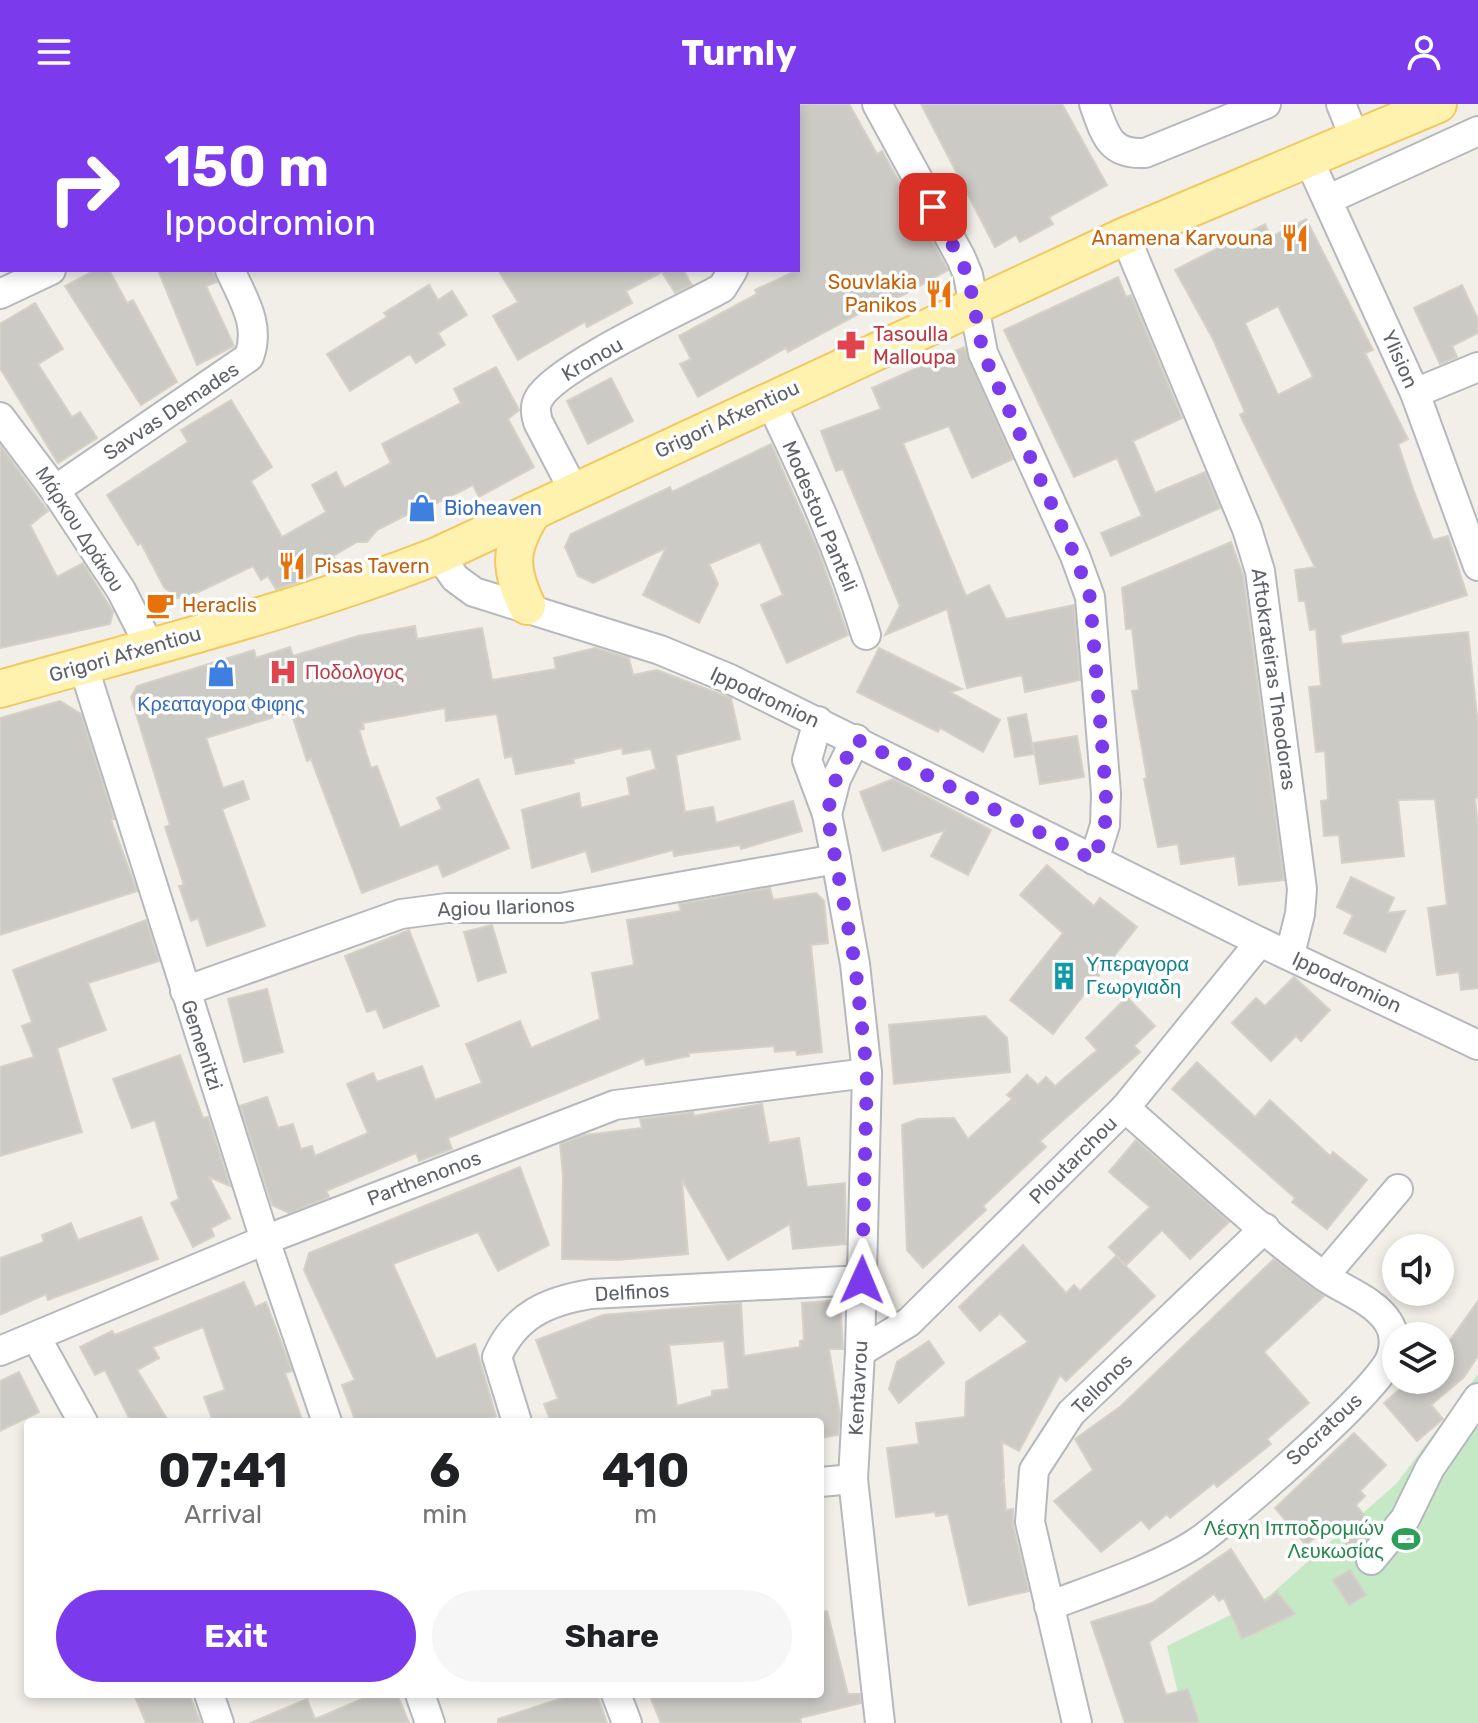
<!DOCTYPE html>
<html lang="en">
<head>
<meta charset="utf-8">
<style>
	:root { --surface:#fff; --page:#f6f6f6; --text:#202124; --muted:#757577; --accent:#7c3aed }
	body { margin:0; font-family:Rubik,sans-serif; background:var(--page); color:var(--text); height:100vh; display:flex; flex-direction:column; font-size:30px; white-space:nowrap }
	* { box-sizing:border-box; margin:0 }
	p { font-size:26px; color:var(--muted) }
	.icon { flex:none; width:44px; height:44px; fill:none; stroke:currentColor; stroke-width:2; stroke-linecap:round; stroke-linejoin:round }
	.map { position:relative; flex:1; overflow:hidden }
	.panel { position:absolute; left:24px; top:1314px; width:800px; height:280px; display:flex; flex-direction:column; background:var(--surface); border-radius:8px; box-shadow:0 4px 12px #0003 }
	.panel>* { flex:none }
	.hud { position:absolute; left:0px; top:0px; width:800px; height:168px; box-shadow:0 4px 12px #0003; background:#7c3aed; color:#fff; overflow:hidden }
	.controls { position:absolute; left:1382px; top:1130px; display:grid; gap:16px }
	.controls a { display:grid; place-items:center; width:72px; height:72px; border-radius:50%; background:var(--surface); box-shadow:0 4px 12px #0003; font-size:40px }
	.pin { position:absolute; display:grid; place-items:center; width:68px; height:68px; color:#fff; margin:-34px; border-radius:16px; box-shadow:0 4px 12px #0006 }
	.me { position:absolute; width:88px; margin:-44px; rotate:1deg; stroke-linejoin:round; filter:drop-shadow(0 0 6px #0008) }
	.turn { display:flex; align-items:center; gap:28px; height:168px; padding:0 32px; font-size:36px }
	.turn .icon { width:104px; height:104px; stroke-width:2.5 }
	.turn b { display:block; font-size:56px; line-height:68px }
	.eta { display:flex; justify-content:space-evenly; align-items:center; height:136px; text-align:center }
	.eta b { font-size:48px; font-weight:700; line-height:56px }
	.primary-button { display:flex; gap:16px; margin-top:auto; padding:16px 32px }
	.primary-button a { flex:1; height:92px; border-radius:48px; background:var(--accent); color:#fff; font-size:32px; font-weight:700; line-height:92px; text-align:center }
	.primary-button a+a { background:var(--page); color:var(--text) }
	header { display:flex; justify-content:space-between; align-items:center; height:104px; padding:0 32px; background:var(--accent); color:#fff; font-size:36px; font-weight:700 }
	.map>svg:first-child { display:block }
	.green { fill:#c5e8c5 }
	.building { fill:#cccac5; stroke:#d6d1c6; stroke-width:2; fill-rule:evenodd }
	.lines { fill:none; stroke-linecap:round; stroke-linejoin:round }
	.minor-casing { stroke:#b5b8bc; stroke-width:32 }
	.major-casing { stroke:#f2c960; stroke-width:40 }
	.minor { stroke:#fff; stroke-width:28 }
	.major { stroke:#fff2af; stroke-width:36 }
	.route { stroke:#7c3aed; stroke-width:14; stroke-dasharray:0 25.2 }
	.labels { text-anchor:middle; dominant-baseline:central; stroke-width:7; stroke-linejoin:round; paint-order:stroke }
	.food-label { font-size:20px; fill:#c56008; stroke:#fff; text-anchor:end }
	.health-label { font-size:20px; fill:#be3a42; stroke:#fff; text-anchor:start }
	.street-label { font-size:20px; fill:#5f6368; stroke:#fff }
	.shop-label { font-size:20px; fill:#366cbe; stroke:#fff; text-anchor:start }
	.culture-label { font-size:20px; fill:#0d838f; stroke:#fff; text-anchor:start }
	.leisure-label { font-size:20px; fill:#27864d; stroke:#fff; text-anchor:end }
</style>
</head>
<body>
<header><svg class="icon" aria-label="menu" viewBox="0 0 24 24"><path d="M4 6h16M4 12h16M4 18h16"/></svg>Turnly<svg class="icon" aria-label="person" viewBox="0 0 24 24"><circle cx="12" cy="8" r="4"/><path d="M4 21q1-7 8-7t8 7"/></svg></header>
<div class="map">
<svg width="1478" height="1619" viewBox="0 0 1478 1619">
	<rect width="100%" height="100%" fill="#f1efe8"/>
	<!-- green -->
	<path class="green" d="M1478 1270V1619H1185L1167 1542 1269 1492 1397 1379Z"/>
	<!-- building -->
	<g class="building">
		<path d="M798 0H849L877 50 882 47 948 166 892 197 890 193 788 248 786 244 698 293 680 260 691 255 679 232 757 190 755 186 798 166Z"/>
		<path d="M921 0H1062L1107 81 1049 113 1053 120 1020 138 1016 131 995 143Z"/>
		<path d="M1306 115 1373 246 1365 249 1408 335 1398 340 1413 385 1433 436 1448 432 1467 491 1340 531 1342 540 1468 528 1478 622V694H1475L1478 724V884L1461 886 1459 868 1437 871 1428 804 1447 801 1435 695 1398 696 1404 752 1342 759 1339 731 1324 732 1321 697 1328 696 1325 647 1316 648 1309 583 1321 582 1316 525 1310 526 1305 497H1299L1295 466 1315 463 1240 311 1245 308 1213 235 1175 166 1265 120 1271 133ZM1278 202 1313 273 1278 291 1245 219Z"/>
		<path d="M95 166H109L127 199 133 196 177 278 141 301 65 182Z"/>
		<path d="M158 166H213L217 178 206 182 234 242 197 261Z"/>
		<path d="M498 166H683L692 181 675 189 662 168 626 187 632 199 587 223 585 218 518 256 493 212 518 198Z"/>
		<path d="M1118 173 1126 193 1131 191 1182 314 1133 337 1155 389 1205 368 1220 404 1111 452 1101 429 1142 412 1117 354 1074 373 1004 226Z"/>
		<path d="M429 181 438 196 452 187 467 211 438 229 445 241 416 259 410 250 350 287 327 250 387 213 384 209Z"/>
		<path d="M1462 181 1478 215V229L1452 242 1457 253 1440 260 1414 204Z"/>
		<path d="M35 199 63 245 38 260 72 313 80 308 97 334 58 359 0 264V220Z"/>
		<path d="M964 243 1013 355 972 374 949 322 903 339 966 492 989 481 1006 515 1074 501 1080 576 1025 588 1022 571 967 584 947 505 885 531 900 502 843 365 836 367 821 327 881 305 872 284Z"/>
		<path d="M496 263 519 306 508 315 534 363 479 393 473 381 415 410 414 407 377 426 367 438H357L333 452 336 457 298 478 276 485 268 472 261 476 253 462 186 494H177L164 483 141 439 138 441 107 391 188 338 181 326 231 296 272 363 251 377 282 433 326 408 312 381 336 368 344 384 391 359 382 340 461 299 454 285Z"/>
		<path d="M611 274 633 317 588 340 567 297Z"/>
		<path d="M771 340 818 446 848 531 787 559 761 501 783 491 760 438 709 460 718 480 699 519 643 491 666 444 593 479 578 472 565 443 571 430 670 383 672 388Z"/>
		<path d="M0 341 48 407 30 421 57 473 83 459 113 508 110 520 0 544Z"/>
		<path d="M1231 438 1243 471 1284 776 1239 781 1235 752 1181 760 1178 740 1158 743 1144 675 1147 674 1132 587 1139 586 1132 525H1126L1122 484Z"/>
		<path d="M415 522 417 535 482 524 492 576 556 565 554 554 595 544 629 554 633 571 657 566 731 594 740 635 676 651 685 708 713 703 716 719 793 697 802 727 741 745 740 741 674 752 673 746 592 768 586 747 532 764 522 706 579 689 581 704 630 691 627 674 656 665 651 645 623 650 622 644 573 655 574 659 516 670 512 652 505 654 497 610 446 617 445 604 363 619 364 625 359 626 371 664 377 662 400 724 442 705 437 694 478 675 509 744 443 773 438 760 362 789 311 655 307 657 291 608 206 634 223 684 243 677 249 695 222 705 265 822 207 842 198 814 191 817 179 782 184 781 165 723 170 721 131 593 137 582 254 546 256 554 290 543 293 552 358 532Z"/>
		<path d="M879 544 962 585 950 588 1000 616 983 648 940 624 938 628 857 588Z"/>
		<path d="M60 597 81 610 114 715 111 716 137 787 0 831V614Z"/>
		<path d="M1026 610 1034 650 1015 653 1008 614Z"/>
		<path d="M1077 632 1084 673 1040 680 1033 639Z"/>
		<path d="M893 675 991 726 968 771 931 752 945 726 883 747 860 688Z"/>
		<path d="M1047 761 1094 802 1100 794 1137 823 1053 930 1010 896 1063 829 1020 791Z"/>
		<path d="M1351 773 1394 794 1387 809 1405 807 1385 848 1344 829 1353 811 1337 803Z"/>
		<path d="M770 784 773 796 816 789 824 797 828 839 811 841 822 948 797 951 796 946 775 948 774 942 689 949V952L646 961 644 954 448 1034 452 1045 419 1057 416 1049 326 1087 329 1093 289 1109 272 1101 240 1002 267 993 278 1024 293 1020 301 1045 312 1042 315 1052 368 1029 347 980 373 969 377 978 422 962 435 996 482 979 466 940 520 917 531 944 600 915 592 869 634 861 627 816 681 807 679 800Z"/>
		<path d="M146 816 159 857 88 879 106 926 57 944 82 1028 0 1052V963L34 953 22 922 32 918 13 866Z"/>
		<path d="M492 821 506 868 478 877 464 828Z"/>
		<path d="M409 826 439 902 384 924 376 905 367 908 345 852Z"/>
		<path d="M1294 873 1330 906 1301 937 1296 932 1271 957 1232 919 1256 894 1265 902Z"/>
		<path d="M267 885 283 948 244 958 228 895Z"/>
		<path d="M1127 893 1155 922 1134 942 1140 948 1040 1037 1046 1043 983 1102 986 1106 923 1164 907 1146 902 1021 918 1015 954 1014 968 1035 1012 995 1007 991 1027 971 1038 981 1046 973 1055 982 1097 946 1086 934Z"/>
		<path d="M985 912 1007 934 1010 968 894 980 889 921Z"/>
		<path d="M180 951 203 1014 208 1013 230 1082 209 1073 230 1114 211 1124 214 1132 193 1143 171 1099 179 1095 155 1016 132 1024 113 975Z"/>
		<path d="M1197 958 1255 1013 1270 996 1330 1052 1333 1048 1367 1076 1327 1125 1292 1098 1295 1094 1172 985Z"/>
		<path d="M762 1000 769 1039 799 1034 807 1083 845 1079 846 1140 793 1145 790 1120 728 1156 682 1076 688 1150 617 1156 562 1155 563 1071 560 1040 585 1031 642 1024 640 1015 693 1008 694 1012Z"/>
		<path d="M1136 1036 1229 1118 1190 1155 1162 1126 1126 1161 1109 1143 1150 1103 1109 1068Z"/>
		<path d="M520 1063 549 1141 498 1167 478 1128 393 1160 436 1255 475 1240 496 1312 479 1318H356L342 1281 355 1276 304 1166 309 1149Z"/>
		<path d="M141 1113 158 1155 48 1196 46 1190 0 1211V1154L44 1138 42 1131 71 1119 78 1136Z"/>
		<path d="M1023 1141 1066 1189 1074 1181 1080 1187 1116 1152 1155 1192 1066 1277 1060 1271 1019 1347 1002 1338 1004 1374 1001 1380 1004 1378 1006 1406 1013 1405V1422L1029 1487 969 1501 948 1410 936 1412 935 1408 896 1413 887 1344 919 1340 916 1319 965 1313 966 1278 1028 1238 1000 1209 980 1227 959 1203Z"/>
		<path d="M1274 1155 1324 1192 1264 1248 1309 1299 1267 1335 1271 1340 1217 1383 1214 1379 1170 1414 1167 1410 1149 1425 1141 1416 1101 1448 1054 1397 1093 1366 1075 1335 1121 1302Z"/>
		<path d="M244 1178 255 1203 266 1198 292 1267 285 1269 303 1318H213L204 1293 225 1286 203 1223 153 1243 159 1254 137 1266 169 1318H131L105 1266 95 1271 80 1243 112 1227 115 1231Z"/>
		<path d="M840 1196 843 1245H829L840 1311 838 1331 820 1334V1318H551L544 1300 558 1295 536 1236 603 1211 741 1199 744 1252 800 1243V1237L804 1236 802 1199ZM724 1237 729 1285 712 1287V1292L677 1302 669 1241Z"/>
		<path d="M1478 1197V1252L1464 1273 1431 1301 1443 1315 1417 1337 1384 1299 1410 1276H1440V1250Z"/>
		<path d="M929 1237 944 1259 899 1299 889 1285 897 1258Z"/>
		<path d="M19 1268 39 1308 0 1327V1277Z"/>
		<path d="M1354 1329 1386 1361 1360 1387 1365 1392 1356 1401 1375 1425 1352 1446 1331 1420 1306 1441 1275 1404Z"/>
		<path d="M1231 1445 1265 1498 1277 1488 1295 1510 1242 1535 1224 1494 1219 1497 1214 1490 1149 1538 1166 1591 1188 1585 1199 1619H1125L1091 1518 1152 1499Z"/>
		<path d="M1350 1466 1366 1491 1349 1501 1333 1476Z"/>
		<path d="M827 1507 848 1590H860L861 1599 800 1614 801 1619H661L649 1590H820V1508Z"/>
		<path d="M134 1590H189L201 1619H146Z"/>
		<path d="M374 1590H397L409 1619H250L307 1595 315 1615Z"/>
		<path d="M575 1590H597L607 1619H498V1615Z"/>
	</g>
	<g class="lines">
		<defs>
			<g id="minor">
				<path d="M157 0 158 2"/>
				<path d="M526 0 527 2"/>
				<path d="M662 0 663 2"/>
				<path d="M877 0 961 154 968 171 983 249 1075 452 1090 493 1106 689 1105 721 1094 756"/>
				<path d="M1094 0C1105 30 1109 51 1145 49L1266 0"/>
				<path d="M1341 0 1355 35"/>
				<path d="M387 2 391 0"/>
				<path d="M1308 54 1415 289 1478 462"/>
				<path d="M1329 95 1478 27"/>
				<path d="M1125 132 1247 425 1260 467 1302 785 1300 810 1290 850"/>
				<path d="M0 190 51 166"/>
				<path d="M1415 289 1478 263"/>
				<path d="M769 295C806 372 841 448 866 531"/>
				<path d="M0 313 55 386 121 486 150 543"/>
				<path d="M55 386 249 253C261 221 243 195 230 166"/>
				<path d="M574 387 538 318C536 310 534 303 539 294 558 262 684 205 722 184L733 166"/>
				<path d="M439 451 455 474 474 488 660 546 730 575 1260 838 1478 941"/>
				<path d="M83 561 265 1136 327 1318"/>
				<path d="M818 617 807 656 827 710 836 755 855 860 867 969 860 1248 853 1375 880 1619"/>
				<path d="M827 710 836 675 856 635"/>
				<path d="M185 887 401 810 447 804H561L836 755"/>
				<path d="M1324 1172 1398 1085"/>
				<path d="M36 1233 83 1318"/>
				<path d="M0 1247 265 1136 615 1001 867 969"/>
				<path d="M860 1248 909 1218 1125 1004 1260 838"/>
				<path d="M517 1318 497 1253C515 1211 548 1197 591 1190L862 1176"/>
				<path d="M820 1378 853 1375"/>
				<path d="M1371 1456 1405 1415 1430 1364 1478 1294"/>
				<path d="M1049 1502C1091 1486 1163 1462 1199 1437 1233 1413 1379 1286 1391 1253 1395 1243 1395 1228 1388 1218 1375 1197 1344 1186 1325 1173 1254 1122 1191 1061 1125 1004"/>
				<path d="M209 1590 219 1619"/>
				<path d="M420 1590 430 1619"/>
				<path d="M616 1590 627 1619"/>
				<path d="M1077 1619 1030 1418 1034 1366 1071 1309 1265 1124"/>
			</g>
			<g id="major">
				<path d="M527 502C508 462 510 444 533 407"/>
				<path d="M0 585C147 543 297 507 439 451L1125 132 1438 0"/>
			</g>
		</defs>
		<!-- minor casing -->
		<use href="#minor" class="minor-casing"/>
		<!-- major casing -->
		<use href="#major" class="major-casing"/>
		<!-- minor -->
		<use href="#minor" class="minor"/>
		<!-- major -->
		<use href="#major" class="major"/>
	</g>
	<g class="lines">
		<!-- route -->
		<path class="route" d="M862 1176 867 969 855 860 827 710 836 675 856 635 1094 756 1105 721 1106 689 1090 493 1075 452 983 249 968 171 933 103"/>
	</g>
	<!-- icons -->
	<defs>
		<symbol id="restaurant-bare" viewBox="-9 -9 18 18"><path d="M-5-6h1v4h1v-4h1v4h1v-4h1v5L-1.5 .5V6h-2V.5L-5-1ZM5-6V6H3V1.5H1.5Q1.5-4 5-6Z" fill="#e8710a" stroke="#fff" stroke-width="2.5" paint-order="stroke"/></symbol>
		<symbol id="pharmacy-bare" viewBox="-9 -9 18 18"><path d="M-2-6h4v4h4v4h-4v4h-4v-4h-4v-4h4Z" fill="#e0444e" stroke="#fff" stroke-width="2.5" paint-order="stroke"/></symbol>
		<symbol id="shop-bare" viewBox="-9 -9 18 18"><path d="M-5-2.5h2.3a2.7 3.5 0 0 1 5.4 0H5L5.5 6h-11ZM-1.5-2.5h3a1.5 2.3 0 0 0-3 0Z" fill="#3f7fe0" stroke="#fff" stroke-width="2.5" paint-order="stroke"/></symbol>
		<symbol id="cafe-bare" viewBox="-9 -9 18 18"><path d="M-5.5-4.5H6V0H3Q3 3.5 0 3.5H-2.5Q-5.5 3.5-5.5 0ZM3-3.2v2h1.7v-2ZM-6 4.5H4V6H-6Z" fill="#e8710a" stroke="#fff" stroke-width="2.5" paint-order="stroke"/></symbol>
		<symbol id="hospital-bare" viewBox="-9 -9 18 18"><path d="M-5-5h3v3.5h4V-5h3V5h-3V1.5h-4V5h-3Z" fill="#e0444e" stroke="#fff" stroke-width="2.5" paint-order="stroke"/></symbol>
		<symbol id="building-bare" viewBox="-9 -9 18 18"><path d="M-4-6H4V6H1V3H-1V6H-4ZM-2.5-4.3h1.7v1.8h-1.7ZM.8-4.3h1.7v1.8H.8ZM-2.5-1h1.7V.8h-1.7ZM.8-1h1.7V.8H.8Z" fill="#0f9aa8" stroke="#fff" stroke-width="2.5" paint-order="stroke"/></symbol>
		<symbol id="stadium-bare" viewBox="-9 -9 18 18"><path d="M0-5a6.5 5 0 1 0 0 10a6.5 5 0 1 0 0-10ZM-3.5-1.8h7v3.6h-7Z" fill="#2e9e5b" stroke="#fff" stroke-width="2.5" paint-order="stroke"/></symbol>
	</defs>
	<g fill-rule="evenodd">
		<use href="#restaurant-bare" x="1275" y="114" width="40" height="40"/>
		<use href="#restaurant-bare" x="919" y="170" width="40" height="40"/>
		<use href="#pharmacy-bare" x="831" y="221" width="40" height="40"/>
		<use href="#shop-bare" x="402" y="384" width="40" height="40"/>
		<use href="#restaurant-bare" x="272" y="442" width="40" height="40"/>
		<use href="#cafe-bare" x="140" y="481" width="40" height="40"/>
		<use href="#hospital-bare" x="263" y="548" width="40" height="40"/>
		<use href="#shop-bare" x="201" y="549" width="40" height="40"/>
		<use href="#building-bare" x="1044" y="852" width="40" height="40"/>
		<use href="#stadium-bare" x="1386" y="1415" width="40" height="40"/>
	</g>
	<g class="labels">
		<!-- food labels -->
		<g class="food-label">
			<text x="1273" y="134">Anamena Karvouna</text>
			<text x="917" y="178">Souvlakia<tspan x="917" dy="23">Panikos</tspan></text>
			<text x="314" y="462" text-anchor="start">Pisas Tavern</text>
			<text x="182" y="501" text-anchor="start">Heraclis</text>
		</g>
		<!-- health labels -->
		<g class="health-label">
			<text x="873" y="230">Tasoulla<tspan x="873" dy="23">Malloupa</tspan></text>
			<text x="305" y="568">Ποδολογος</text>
		</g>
		<!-- street labels -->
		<g class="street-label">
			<text transform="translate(592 255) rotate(-30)">Kronou</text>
			<text transform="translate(1400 255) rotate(66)">Ylision</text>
			<text transform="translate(171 307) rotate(-34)">Savvas Demades</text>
			<text transform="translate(727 315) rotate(-25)">Grigori Afxentiou</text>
			<text transform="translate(820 412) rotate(67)">Modestou Panteli</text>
			<text transform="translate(80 425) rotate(57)">Μάρκου Δράκου</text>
			<text transform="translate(125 550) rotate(-16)">Grigori Afxentiou</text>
			<text transform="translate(1274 575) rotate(82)">Aftokrateiras Theodoras</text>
			<text transform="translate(765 593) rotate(25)">Ippodromion</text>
			<text transform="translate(506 803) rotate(-2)">Agiou Ilarionos</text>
			<text transform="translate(1347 878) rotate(25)">Ippodromion</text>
			<text transform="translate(202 941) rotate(72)">Gemenitzi</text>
			<text transform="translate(1073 1056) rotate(-45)">Ploutarchou</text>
			<text transform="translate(424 1074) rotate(-21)">Parthenonos</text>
			<text transform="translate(632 1188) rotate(-3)">Delfinos</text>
			<text transform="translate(1102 1280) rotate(-45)">Tellonos</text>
			<text transform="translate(858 1284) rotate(-87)">Kentavrou</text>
			<text transform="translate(1324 1325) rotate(-43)">Socratous</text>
		</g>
		<!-- shop labels -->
		<g class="shop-label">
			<text x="444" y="404">Bioheaven</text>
			<text x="221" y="600" text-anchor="middle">Κρεαταγορα Φιφης</text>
		</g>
		<!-- culture labels -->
		<g class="culture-label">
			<text x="1086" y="860">Υπεραγορα<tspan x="1086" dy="23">Γεωργιαδη</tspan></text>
		</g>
		<!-- leisure labels -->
		<g class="leisure-label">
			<text x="1384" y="1424">Λέσχη Ιπποδρομιών<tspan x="1384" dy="23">Λευκωσίας</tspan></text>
		</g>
	</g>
</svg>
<div class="controls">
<a><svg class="icon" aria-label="sound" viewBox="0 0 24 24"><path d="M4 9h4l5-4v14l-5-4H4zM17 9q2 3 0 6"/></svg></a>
<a><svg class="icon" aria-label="layers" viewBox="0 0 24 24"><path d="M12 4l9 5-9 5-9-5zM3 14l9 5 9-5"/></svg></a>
</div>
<div class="pin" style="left:933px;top:103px;background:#d93025"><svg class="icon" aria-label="arrive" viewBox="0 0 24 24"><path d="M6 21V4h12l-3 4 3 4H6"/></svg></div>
<svg class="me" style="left:862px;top:1176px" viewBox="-20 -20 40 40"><path d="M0-17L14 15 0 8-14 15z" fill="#7c3aed" stroke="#fff" stroke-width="4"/></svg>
<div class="hud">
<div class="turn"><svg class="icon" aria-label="right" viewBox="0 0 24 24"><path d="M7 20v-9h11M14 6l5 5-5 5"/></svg><div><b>150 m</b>Ippodromion</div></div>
</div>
<section class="panel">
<div class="eta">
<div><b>07:41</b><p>Arrival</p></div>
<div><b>6</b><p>min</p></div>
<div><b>410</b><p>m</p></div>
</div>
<div class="primary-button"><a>Exit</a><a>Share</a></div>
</section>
</div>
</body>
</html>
